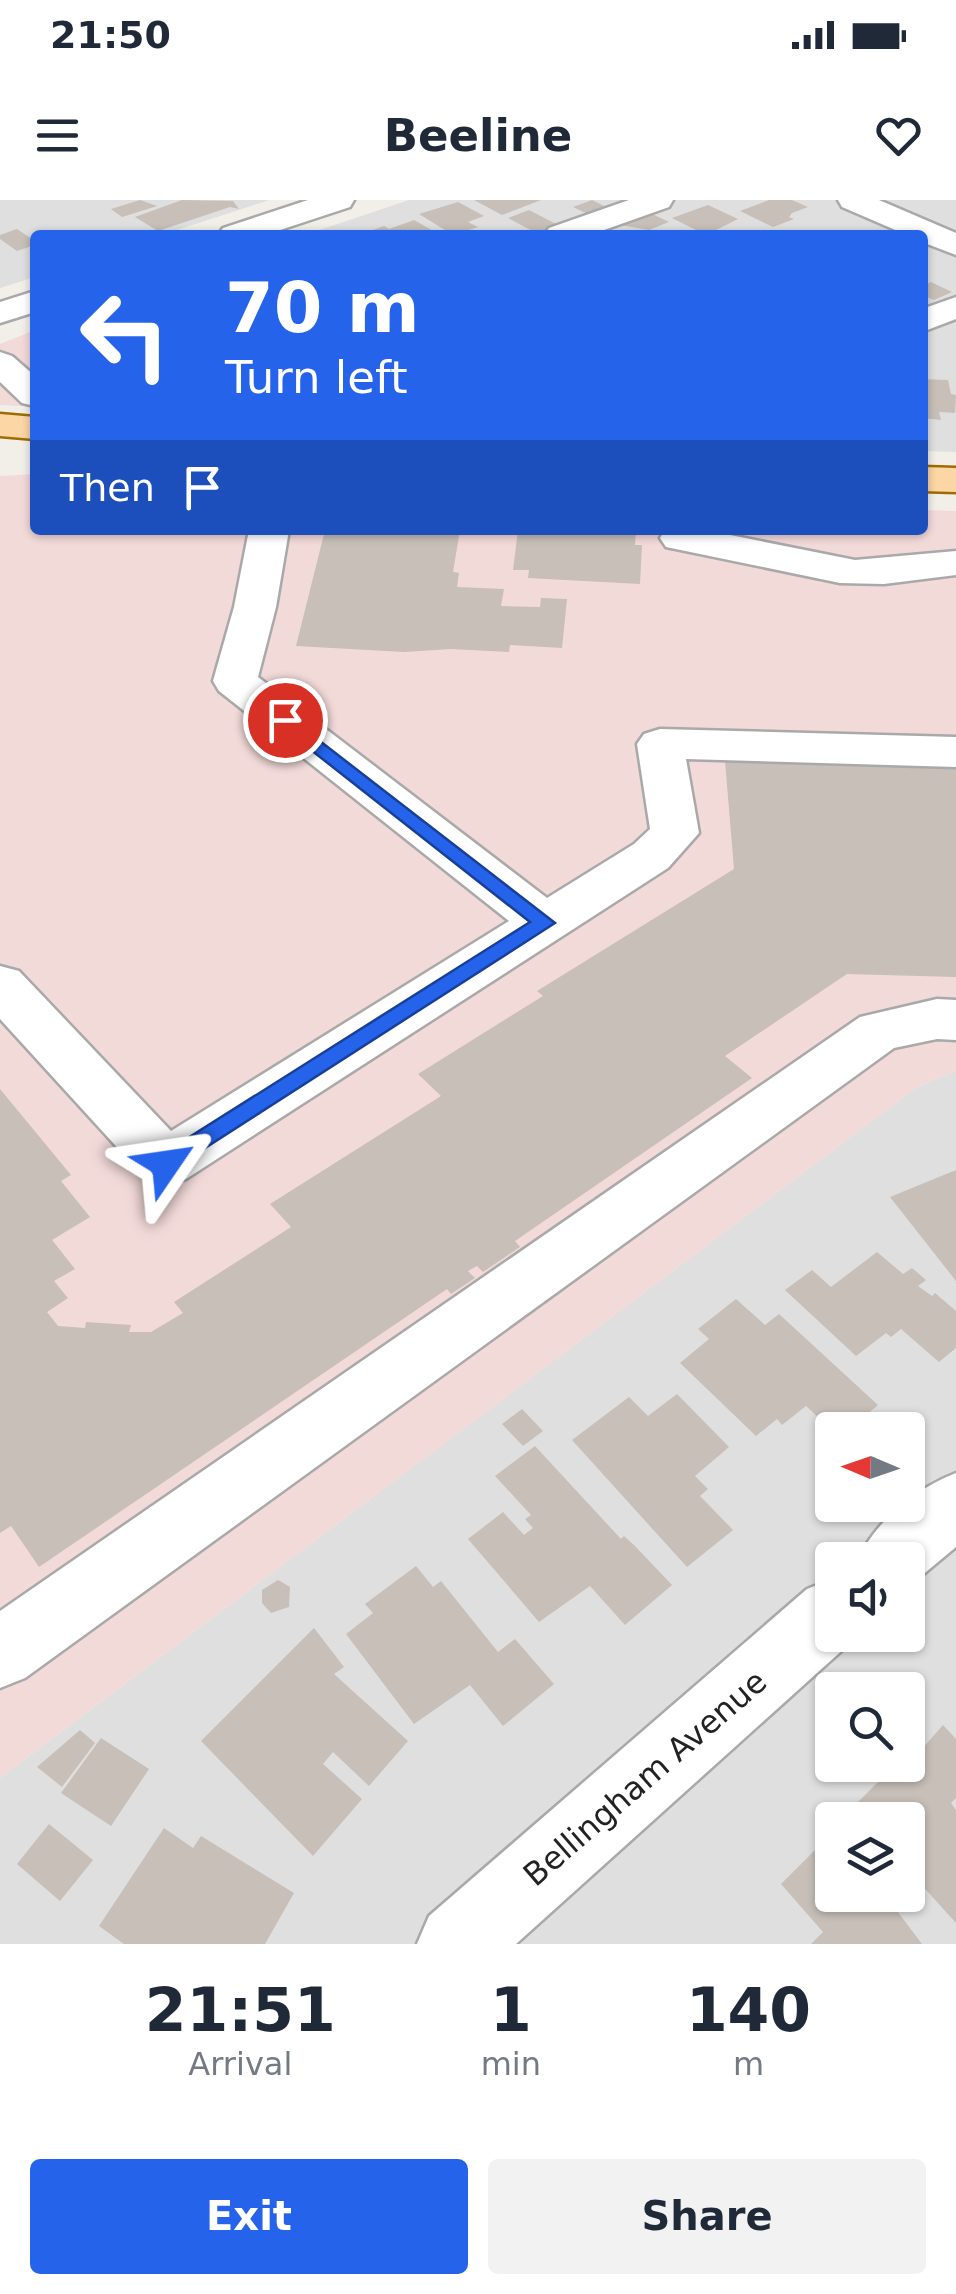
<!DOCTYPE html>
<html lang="en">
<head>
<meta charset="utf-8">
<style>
	:root { --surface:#fff; --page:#f2f2f3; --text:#1f2937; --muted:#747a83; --accent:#2563eb }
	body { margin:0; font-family:"DejaVu Sans",sans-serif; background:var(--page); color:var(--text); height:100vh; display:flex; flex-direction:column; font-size:38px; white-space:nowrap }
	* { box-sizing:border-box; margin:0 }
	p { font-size:32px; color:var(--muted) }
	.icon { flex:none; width:55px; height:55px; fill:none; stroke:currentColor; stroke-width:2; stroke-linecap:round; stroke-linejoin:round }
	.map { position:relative; height:1744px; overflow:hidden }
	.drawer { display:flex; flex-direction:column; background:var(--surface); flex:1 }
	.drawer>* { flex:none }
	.banner { position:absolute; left:30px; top:30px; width:898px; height:305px; border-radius:10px; box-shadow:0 2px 8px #0004; background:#2563eb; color:#fff; overflow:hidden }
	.needle { width:65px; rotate:272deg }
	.fabs { position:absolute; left:815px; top:1212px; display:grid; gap:20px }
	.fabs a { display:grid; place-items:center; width:110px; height:110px; border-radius:10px; background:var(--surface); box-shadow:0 2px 8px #0004; font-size:50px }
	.pin { position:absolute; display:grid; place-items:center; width:85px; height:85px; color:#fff; margin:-42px; border:5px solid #fff; border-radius:50%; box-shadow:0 2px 10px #0007 }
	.me { position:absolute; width:110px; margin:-55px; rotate:58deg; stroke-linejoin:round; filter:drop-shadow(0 0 8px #0008) }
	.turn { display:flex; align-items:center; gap:35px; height:210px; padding:0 30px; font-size:45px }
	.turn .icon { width:130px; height:130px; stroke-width:2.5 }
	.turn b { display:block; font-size:70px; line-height:85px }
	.then { display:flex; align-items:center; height:95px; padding:0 30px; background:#0003; gap:20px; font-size:38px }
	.eta { display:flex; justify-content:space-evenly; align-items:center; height:170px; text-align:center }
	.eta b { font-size:60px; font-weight:700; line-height:70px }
	.action { display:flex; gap:20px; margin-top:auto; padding:20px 30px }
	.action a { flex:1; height:115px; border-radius:10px; background:var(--accent); color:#fff; font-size:40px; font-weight:700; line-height:115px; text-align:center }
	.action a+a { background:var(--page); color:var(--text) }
	.status { display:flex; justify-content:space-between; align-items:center; height:70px; padding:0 50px; background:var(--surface); direction:ltr }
	.status svg { height:28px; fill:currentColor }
	header { display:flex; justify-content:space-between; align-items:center; height:130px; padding:0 30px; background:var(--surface); font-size:45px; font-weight:700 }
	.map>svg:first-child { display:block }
	.residential { fill:#e0dfdf; fill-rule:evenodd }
	.commercial { fill:#f2dad9 }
	.building { fill:#c7bfb8 }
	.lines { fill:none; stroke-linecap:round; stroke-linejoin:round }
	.minor-casing { stroke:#a9a9a9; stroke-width:5 }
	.major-casing { stroke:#a06b00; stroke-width:5 }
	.minor { fill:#fff; fill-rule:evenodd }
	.major { fill:#fcd6a4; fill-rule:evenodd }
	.route { fill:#2563eb; stroke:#184099; stroke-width:2.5 }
	.labels { text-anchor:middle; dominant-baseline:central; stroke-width:8; stroke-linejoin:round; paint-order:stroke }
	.near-street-label { font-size:32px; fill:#222; stroke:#fff }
</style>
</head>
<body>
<div class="status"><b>21:50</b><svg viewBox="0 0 49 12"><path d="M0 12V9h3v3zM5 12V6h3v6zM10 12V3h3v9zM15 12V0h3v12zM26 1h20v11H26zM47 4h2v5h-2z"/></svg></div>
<header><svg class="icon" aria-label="menu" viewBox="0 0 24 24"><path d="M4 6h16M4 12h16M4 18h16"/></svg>Beeline<svg class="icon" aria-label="heart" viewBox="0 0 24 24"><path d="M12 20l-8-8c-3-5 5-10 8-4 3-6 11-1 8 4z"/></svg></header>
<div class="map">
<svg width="956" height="1744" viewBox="0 0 956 1744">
	<rect width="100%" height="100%" fill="#f2efe9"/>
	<!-- residential -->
	<g class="residential">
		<path d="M0 0H269L162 35H35V77L0 88Z"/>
		<path d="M409 0H956V252L923 251 922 35H305Z"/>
		<path d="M956 871V1744H0V1578L917 887ZM832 1230H908V1305H832ZM832 1360H908V1435H832ZM832 1490H908V1565H832ZM832 1620H908V1695H832Z"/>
	</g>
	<!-- commercial -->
	<g class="commercial">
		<path d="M35 130V207L0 205V144Z"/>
		<path d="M35 274V330H922L923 310 956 311V871L917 887 0 1578V276Z"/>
	</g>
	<!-- building -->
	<g class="building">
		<path d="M140 0 157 6 122 17 111 9Z"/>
		<path d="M182 0 233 1 239 9 230 7 158 31 135 17Z"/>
		<path d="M474 0H541L502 15Z"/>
		<path d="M592 0 608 8 590 15 573 7Z"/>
		<path d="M769 0H792L808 7 792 13 789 17 794 19 773 27 740 11Z"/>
		<path d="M458 2 484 16 468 22 478 27 453 35 419 14Z"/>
		<path d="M708 5 738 19 706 35 672 18Z"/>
		<path d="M529 10 560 26 538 34 508 18Z"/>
		<path d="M650 13 669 22 649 30 620 25Z"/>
		<path d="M414 20 437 33 359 35 384 26 389 29Z"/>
		<path d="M17 29 35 41V45L17 51 0 39V35Z"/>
		<path d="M931 82 952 92 934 100 922 95V86Z"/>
		<path d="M922 179 948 180 951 194 956 195 955 213 939 212 941 220 922 218Z"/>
		<path d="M325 330H460L453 372 459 373 457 387 504 389 501 406 540 407 541 398 567 399 562 448 510 445 509 452 451 449 404 452 296 446Z"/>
		<path d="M518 330H636L635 345H642L640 384 528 378 529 370H513Z"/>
		<path d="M725 561 956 566V777L847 774 725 856 752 878 515 1041 520 1047 483 1072 477 1066 468 1071 475 1078 451 1094 447 1089 39 1367 11 1326 0 1333V889L71 975 61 981 90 1017 52 1040 75 1069 54 1081 68 1098 47 1112 58 1126 85 1128 86 1122 131 1125 129 1132H151L183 1113 174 1102 291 1027 270 1004 441 896 418 874 543 796 537 791 734 669Z"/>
		<path d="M956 970V1081L890 997Z"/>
		<path d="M877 1052 903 1074 912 1068 926 1080 918 1086 932 1096 935 1093 956 1111V1148L939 1162 901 1129 891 1137 886 1133 856 1156 785 1090 812 1070 831 1087Z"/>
		<path d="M736 1099 765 1125 779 1114 878 1205 859 1221 862 1224 855 1230H832L806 1206 782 1225 777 1219 756 1236 680 1163 709 1139 698 1129Z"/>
		<path d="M677 1194 729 1247 695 1276 708 1289 700 1296 733 1330 687 1367 572 1240 629 1197 648 1216Z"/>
		<path d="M522 1209 543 1231 523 1246 502 1224Z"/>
		<path d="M535 1246 621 1339 624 1336 634 1345 672 1385 625 1425 590 1386 539 1422 468 1339 503 1312 524 1335 533 1328 525 1319 531 1315 495 1276Z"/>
		<path d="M416 1366 433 1387 441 1381 498 1452 515 1439 554 1484 503 1526 470 1485 414 1524 346 1434 373 1413 365 1404Z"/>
		<path d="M278 1380 290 1387 289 1407 271 1413 262 1403V1390Z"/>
		<path d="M314 1428 344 1467 334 1474 408 1541 369 1586 333 1552 323 1564 362 1599 313 1656 201 1541Z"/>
		<path d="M943 1525 956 1539V1598L951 1603 956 1610V1723L908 1670V1620H852L846 1614 893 1567 897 1571 908 1565Z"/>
		<path d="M80 1530 95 1543 62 1587 37 1567Z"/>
		<path d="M101 1538 149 1569 111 1626 61 1593Z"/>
		<path d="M49 1624 93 1660 60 1701 17 1664Z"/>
		<path d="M164 1628 193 1648 201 1636 294 1693 265 1744H124L99 1726Z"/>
		<path d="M830 1635 832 1695H885L922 1744H811L823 1732 781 1684Z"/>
	</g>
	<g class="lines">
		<defs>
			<g id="minor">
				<path d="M308 0H354L350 7 265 35H218L223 28Z"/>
				<path d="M629 0H673L669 7 590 35H544L549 28Z"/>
				<path d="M838 0H879L956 33V55L922 42V35H907L842 7Z"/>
				<path d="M35 91V112L0 123V102Z"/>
				<path d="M956 97V119L922 132V109Z"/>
				<path d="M0 152 12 156 35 176V206L22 203 0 182Z"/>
				<path d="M249 330H289L276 407 258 477 547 698 634 644 650 629 637 544 644 534 660 529 956 537V567L686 559 699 633 668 668 186 979 166 986 146 979 0 819V766L19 771 171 931 509 721 219 491 213 481 234 407Z"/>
				<path d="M665 330H705L855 360 956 351V375L884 384 840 383 666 347 660 338Z"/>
				<path d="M937 799 956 800V840L937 839 894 848 25 1478 0 1488V1411L860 817Z"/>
				<path d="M956 1273V1347L908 1387V1360H858C875 1321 917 1288 956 1273Z"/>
				<path d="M832 1379V1435L857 1437 516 1744H417L429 1716 807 1389Z"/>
			</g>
			<g id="major">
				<path d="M0 214 35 217V239L0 236Z"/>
				<path d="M922 267 956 268V292L922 291Z"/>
			</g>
		</defs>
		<!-- minor casing -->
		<use href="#minor" class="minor-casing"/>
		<!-- major casing -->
		<use href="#major" class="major-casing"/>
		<!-- minor -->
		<use href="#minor" class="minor"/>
		<!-- major -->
		<use href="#major" class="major"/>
	</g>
	<!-- route -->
	<path class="route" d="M285 514 555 723 166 973 158 970 154 964 158 957 530 722 278 524 275 520Z"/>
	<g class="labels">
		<!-- near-street labels -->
		<g class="near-street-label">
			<text transform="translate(645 1578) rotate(-41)">Bellingham Avenue</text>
		</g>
	</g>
</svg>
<div class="fabs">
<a><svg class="needle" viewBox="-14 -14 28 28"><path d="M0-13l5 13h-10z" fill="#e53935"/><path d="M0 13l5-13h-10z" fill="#747a83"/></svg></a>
<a><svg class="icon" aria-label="sound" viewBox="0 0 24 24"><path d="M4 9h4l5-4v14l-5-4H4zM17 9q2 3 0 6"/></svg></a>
<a><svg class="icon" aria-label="search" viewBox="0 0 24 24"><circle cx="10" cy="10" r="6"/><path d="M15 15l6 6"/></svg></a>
<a><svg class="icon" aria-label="layers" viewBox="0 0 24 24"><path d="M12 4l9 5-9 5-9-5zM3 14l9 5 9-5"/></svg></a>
</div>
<div class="pin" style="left:285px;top:520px;background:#d93025"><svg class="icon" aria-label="arrive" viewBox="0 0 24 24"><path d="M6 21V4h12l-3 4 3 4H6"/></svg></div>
<svg class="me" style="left:166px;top:964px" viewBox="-20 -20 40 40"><path d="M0-17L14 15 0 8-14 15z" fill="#2563eb" stroke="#fff" stroke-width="4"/></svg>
<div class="banner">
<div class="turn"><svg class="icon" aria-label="left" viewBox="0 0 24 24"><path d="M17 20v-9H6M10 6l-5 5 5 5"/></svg><div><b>70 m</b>Turn left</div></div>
<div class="then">Then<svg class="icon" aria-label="arrive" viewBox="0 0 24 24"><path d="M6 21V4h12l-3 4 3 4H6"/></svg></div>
</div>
</div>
<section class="drawer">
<div class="eta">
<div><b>21:51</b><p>Arrival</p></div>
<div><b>1</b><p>min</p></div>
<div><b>140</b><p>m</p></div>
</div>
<div class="action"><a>Exit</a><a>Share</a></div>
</section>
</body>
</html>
